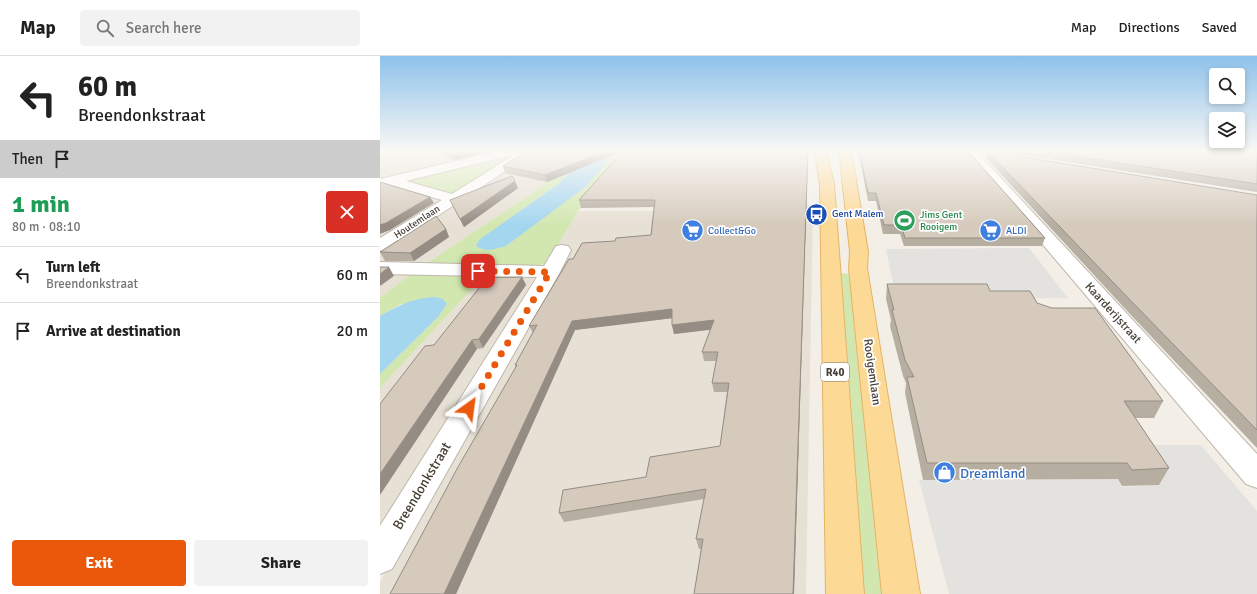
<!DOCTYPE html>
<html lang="en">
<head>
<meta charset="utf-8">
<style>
	:root { --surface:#fff; --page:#f2f2f2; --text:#222; --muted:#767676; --line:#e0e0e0; --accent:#ea580c }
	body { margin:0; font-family:Signika,sans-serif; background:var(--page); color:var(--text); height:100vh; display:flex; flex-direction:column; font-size:15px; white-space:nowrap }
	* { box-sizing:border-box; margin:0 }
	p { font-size:13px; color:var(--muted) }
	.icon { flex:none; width:22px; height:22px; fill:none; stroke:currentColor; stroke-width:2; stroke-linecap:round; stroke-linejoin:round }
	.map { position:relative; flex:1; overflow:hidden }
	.drawer { display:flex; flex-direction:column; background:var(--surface); width:380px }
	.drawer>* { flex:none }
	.banner { background:#fff; color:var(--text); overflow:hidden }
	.controls { position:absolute; left:829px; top:12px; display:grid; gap:8px }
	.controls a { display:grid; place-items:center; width:36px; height:36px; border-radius:4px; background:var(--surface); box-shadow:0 2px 6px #0003; font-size:20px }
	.pin { position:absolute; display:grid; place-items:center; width:34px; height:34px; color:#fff; margin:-17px; border-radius:8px; box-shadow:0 2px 6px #0006 }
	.me { position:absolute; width:44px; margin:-22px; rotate:31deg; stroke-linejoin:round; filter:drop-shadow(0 0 3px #0008) }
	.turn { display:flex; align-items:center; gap:14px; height:84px; padding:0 12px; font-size:18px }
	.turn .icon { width:52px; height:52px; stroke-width:2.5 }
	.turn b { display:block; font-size:28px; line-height:34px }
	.then { display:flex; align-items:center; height:38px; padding:0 12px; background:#0003; gap:8px; font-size:15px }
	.round { display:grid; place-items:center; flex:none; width:42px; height:42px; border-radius:4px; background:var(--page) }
	.summary { display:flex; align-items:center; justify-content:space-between; height:68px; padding:0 12px }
	h1 { font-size:24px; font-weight:800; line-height:30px; color:#1e9e55 }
	.button { display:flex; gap:8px; margin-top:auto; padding:8px 12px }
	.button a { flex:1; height:46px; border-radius:4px; background:var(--accent); color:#fff; font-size:16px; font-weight:800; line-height:46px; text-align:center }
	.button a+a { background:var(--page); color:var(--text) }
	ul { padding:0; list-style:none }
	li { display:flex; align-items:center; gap:12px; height:56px; padding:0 12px; border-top:1px solid var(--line) }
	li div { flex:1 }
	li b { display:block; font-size:15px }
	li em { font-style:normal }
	header { display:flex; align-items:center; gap:24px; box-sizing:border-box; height:56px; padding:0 20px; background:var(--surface); border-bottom:1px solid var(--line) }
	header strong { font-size:19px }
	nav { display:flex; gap:22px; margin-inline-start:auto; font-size:14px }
	.search { width:280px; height:36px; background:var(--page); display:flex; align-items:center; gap:10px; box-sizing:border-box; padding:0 14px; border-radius:4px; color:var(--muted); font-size:15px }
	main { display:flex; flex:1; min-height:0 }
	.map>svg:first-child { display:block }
	.residential { fill:#e7e0d5 }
	.green { fill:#d2e7b0 }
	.parking { fill:#e4e2df }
	.water { fill:#a4d6f0 }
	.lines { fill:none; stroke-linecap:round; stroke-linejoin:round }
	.minor-casing { stroke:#bfb6aa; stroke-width:2 }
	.major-casing { stroke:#e3b466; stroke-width:2 }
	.minor { fill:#fff; fill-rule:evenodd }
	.major { fill:#fdd996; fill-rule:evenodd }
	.wall { fill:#b7aea2 }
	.shaded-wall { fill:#958d84 }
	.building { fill:#d5cabc; stroke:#958d84 }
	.route { stroke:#ea580c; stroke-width:7; stroke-dasharray:0 12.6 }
	.labels { text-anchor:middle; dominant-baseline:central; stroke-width:3.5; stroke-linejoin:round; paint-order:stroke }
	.far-transit-label { font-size:10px; fill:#164399; stroke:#fff; text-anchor:start }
	.far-leisure-label { font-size:10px; fill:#27864d; stroke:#fff; text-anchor:start }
	.far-street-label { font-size:10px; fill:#463f36; stroke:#fff }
	.far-shop-label { font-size:10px; fill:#366cbe; stroke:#fff; text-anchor:start }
	.shield { fill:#fff; stroke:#7e7972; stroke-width:1 }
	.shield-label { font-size:11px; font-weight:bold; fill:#463f36 }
	.street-label { font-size:12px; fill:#463f36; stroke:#fff }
	.near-shop-label { font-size:14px; fill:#366cbe; stroke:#fff; text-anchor:start }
	.near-street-label { font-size:14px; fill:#463f36; stroke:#fff }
</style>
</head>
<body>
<header>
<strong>Map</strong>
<div class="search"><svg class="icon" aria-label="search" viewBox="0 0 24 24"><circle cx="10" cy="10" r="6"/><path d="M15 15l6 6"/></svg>Search here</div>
<nav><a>Map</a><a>Directions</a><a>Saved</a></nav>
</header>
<main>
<section class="drawer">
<div class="banner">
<div class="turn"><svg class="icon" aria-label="left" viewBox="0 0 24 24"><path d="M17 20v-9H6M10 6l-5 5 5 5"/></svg><div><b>60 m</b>Breendonkstraat</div></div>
<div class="then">Then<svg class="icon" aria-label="arrive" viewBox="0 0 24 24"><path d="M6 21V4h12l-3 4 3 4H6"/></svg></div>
</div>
<div class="summary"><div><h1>1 min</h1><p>80 m · 08:10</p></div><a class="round" style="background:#d93025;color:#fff"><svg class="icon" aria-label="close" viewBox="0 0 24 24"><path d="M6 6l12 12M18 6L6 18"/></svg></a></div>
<ul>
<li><svg class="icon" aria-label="left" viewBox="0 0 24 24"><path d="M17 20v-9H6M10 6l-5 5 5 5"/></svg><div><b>Turn left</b><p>Breendonkstraat</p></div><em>60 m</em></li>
<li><svg class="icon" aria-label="arrive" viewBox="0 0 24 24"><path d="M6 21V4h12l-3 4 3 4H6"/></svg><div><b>Arrive at destination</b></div><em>20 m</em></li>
</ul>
<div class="button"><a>Exit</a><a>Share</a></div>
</section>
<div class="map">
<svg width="877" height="538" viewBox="0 0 877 538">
	<rect width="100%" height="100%" fill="#f3efe7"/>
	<!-- residential -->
	<g class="residential">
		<path d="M41 94H202L185 110 145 142 46 208 0 242V106Z"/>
		<path d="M433 149 426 538H0V526L180 207 168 206 198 155H274L354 150Z"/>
		<path d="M104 220 152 221 154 223 0 474V332Z"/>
	</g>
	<!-- green -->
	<g class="green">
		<path d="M26 94H41L0 106V101Z"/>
		<path d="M136 94H151L74 143 10 124Z"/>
		<path d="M236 94H250L198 155 168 206 155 211 46 208 145 142 185 110 202 105 178 128 142 153 191 142 204 132Z"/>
		<path d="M460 217 470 218 503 538H484L468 306Z"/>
		<path d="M31 218 104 220 0 332V318L57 262 21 248 0 260V242Z"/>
	</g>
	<!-- parking -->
	<g class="parking">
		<path d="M649 192 688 242 516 243 506 193Z"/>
		<path d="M753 389H821L877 455V538H569L539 424 738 423 742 431 779 429Z"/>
	</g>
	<!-- water -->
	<g class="water">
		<path d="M236 94 224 110 204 132 126 190C115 193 106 197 96 190L99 184 178 128 202 105Z"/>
		<path d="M56 241 63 243 67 248 57 262 0 318V260C20 249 32 242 56 241Z"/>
	</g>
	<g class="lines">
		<defs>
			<g id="minor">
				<path d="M122 94H157L6 194 0 195V182L62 144 10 129 0 131V123ZM137 97 72 138 26 125 136 98Z"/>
				<path d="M585 94H595L877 398V432L866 428 586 98 584 95Z"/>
				<path d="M182 189 188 190 191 194 180 216 12 513 0 518V470L157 221 0 218V206L164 210 176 190Z"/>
			</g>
			<g id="major">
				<path d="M434 94H446L454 128 484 538H446L440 128Z"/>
				<path d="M459 94H471L488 196 487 212 540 538H502L469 212 470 196Z"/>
			</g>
		</defs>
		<!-- minor casing -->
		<use href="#minor" class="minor-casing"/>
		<!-- major casing -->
		<use href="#major" class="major-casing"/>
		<!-- minor -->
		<use href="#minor" class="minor"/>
		<!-- major -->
		<use href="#major" class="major"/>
	</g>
	<!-- wall -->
	<g class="wall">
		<path d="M59 94H117L74 104 62 100Z"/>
		<path d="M149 94H428L414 538H314L321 493H319L316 483 324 443 184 466 179 457 340 390 347 336H334L332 327 336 305H324L322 296 330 274 294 278 292 269V262L195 274 76 538H10L136 312 135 309 153 277 149 270 193 203 235 185 271 179 274 151 201 152 199 144 243 95 167 126 125 117 123 110Z"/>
		<path d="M478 94H587L665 182 662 190H524L520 178H503L496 145H488Z"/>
		<path d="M612 94H877V136Z"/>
		<path d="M607 95 877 139V392L749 257 606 102Z"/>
		<path d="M138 132 84 171 70 144Z"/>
		<path d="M66 173 69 181 34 205H5L0 196Z"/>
		<path d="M142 221 146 229 103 292 97 293 54 289Z"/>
		<path d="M507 228 610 235 657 247 783 345 774 362H755L789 412 779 429 742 430 738 423 543 424 525 337 526 327 523 320 510 270 511 264 506 243Z"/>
	</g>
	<!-- shaded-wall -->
	<g class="shaded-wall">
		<path d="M88 94H117L74 104 72 97Z"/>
		<path d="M229 94H245L167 126 165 119Z"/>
		<path d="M428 94 414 538H413Z"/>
		<path d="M135 125 138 132 84 171 80 163Z"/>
		<path d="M50 141 54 147 10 174 0 178V169Z"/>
		<path d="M66 173 69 181 34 205 30 197Z"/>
		<path d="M9 211 14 220 0 230V218Z"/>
		<path d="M142 221 146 229 103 292 99 283Z"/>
		<path d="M292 253 294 262 195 274 76 538H64L192 265Z"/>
		<path d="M334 264 335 273 294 278 292 269Z"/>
		<path d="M92 284 97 293 0 439V418Z"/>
	</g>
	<!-- building -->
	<g class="building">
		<path d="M59 94H88L72 97Z"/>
		<path d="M149 94H229L165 119 123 110Z"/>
		<path d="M244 94H428L413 538H314L323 483H316L326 433 179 457 183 434 266 421 270 401 340 390 349 327H332L338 296H322L334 264 292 269V253L192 265 64 538H10L78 411 137 309H135L157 269 149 270 189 203H193L202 187 235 185 236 182 271 179 275 144H199Z"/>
		<path d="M479 94H587L665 182H525L521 169H504L496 137H488Z"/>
		<path d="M655 94H877V128Z"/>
		<path d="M607 95 877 139V374L753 247Z"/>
		<path d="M132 120 135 125 80 163 70 144Z"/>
		<path d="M0 126 50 141 6 167 0 169Z"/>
		<path d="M56 160 66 173 30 197 0 196Z"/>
		<path d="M0 211H9L0 218Z"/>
		<path d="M142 221 99 283 92 284 0 418V348L45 290 54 289 107 222Z"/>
		<path d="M507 228H607L610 235H650L657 247 672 252H715L783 345H744L789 412 752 414 747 407H547L527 321H534L525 304 512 254H514Z"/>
	</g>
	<!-- sky -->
	<linearGradient id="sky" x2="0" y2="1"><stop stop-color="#8dc2eb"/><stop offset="0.56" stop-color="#faf8f4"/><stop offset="1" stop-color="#faf8f4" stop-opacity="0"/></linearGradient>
	<rect width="877" height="169" fill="url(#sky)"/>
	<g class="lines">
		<!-- route -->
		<path class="route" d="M89 352 170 216 98 215"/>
	</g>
	<!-- icons -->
	<defs>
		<symbol id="bus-disc" viewBox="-11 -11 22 22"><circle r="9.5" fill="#1a4fb4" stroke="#fff"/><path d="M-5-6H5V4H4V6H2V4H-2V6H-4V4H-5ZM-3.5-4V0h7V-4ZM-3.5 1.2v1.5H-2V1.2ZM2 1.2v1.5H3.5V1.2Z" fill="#fff"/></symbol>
		<symbol id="stadium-disc" viewBox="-11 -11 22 22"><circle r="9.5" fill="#2e9e5b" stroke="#fff"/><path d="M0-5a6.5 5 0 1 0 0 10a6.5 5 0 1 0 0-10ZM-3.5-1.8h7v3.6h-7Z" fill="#fff"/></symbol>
		<symbol id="supermarket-disc" viewBox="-11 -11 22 22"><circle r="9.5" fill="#3f7fe0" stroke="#fff"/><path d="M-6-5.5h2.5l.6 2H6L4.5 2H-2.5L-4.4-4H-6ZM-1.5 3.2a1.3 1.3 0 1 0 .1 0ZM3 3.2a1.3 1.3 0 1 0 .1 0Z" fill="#fff"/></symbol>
		<symbol id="shop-disc" viewBox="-11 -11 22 22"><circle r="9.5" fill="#3f7fe0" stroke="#fff"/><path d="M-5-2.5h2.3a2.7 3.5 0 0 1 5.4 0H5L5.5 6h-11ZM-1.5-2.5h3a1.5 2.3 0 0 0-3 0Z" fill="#fff"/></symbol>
	</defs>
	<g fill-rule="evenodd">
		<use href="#bus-disc" x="424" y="146" width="25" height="25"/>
		<use href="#stadium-disc" x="512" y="152" width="25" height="25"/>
		<use href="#supermarket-disc" x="300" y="162" width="25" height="25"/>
		<use href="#supermarket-disc" x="598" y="162" width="25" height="25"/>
		<use href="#shop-disc" x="552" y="404" width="25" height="25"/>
	</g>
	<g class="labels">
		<!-- far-transit labels -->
		<g class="far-transit-label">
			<text x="452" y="158">Gent Malem</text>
		</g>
		<!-- far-leisure labels -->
		<g class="far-leisure-label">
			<text x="540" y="159">Jims Gent<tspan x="540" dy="12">Rooigem</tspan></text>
		</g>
		<!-- far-street labels -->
		<g class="far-street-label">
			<text transform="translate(37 166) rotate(-33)">Houtemlaan</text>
		</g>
		<!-- far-shop labels -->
		<g class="far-shop-label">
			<text x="328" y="175">Collect&amp;Go</text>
			<text x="626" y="175">ALDI</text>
		</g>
		<!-- shield labels -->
		<rect class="shield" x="441" y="307" width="28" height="18" rx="3"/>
		<g class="shield-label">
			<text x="455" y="316">R40</text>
		</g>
		<!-- street labels -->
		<g class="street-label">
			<text transform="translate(733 257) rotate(48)">Kaarderijstraat</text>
			<text transform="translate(492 316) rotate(82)">Rooigemlaan</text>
		</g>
		<!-- near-shop labels -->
		<g class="near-shop-label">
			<text x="580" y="417">Dreamland</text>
		</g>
		<!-- near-street labels -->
		<g class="near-street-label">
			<text transform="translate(42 430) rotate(-59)">Breendonkstraat</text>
		</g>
	</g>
</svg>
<div class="controls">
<a><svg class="icon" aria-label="search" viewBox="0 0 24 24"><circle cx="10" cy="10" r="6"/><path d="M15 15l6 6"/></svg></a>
<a><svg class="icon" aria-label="layers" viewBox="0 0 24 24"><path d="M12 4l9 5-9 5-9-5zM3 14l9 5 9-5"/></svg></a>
</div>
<div class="pin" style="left:98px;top:215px;background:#d93025"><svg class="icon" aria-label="arrive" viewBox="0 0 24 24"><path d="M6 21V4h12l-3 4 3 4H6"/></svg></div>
<svg class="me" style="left:89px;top:352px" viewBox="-20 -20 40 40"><path d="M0-17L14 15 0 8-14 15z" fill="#ea580c" stroke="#fff" stroke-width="4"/></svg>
</div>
</main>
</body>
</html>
